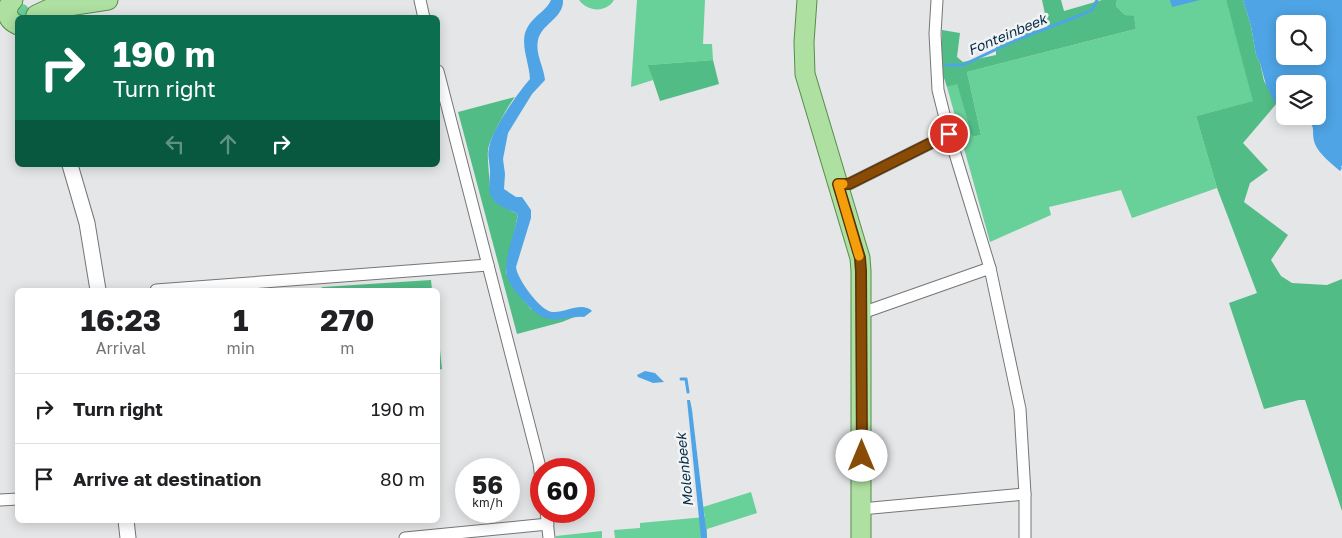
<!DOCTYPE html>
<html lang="en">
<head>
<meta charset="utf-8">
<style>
	:root { --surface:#fff; --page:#f2f2f2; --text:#202124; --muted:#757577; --line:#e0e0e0 }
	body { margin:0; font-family:"Golos Text",sans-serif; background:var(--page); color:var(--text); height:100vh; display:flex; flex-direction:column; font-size:19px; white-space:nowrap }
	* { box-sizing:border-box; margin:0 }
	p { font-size:16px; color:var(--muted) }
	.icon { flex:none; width:28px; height:28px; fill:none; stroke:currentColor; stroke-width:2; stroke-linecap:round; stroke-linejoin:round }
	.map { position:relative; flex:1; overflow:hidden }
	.side { position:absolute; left:15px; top:288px; width:425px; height:235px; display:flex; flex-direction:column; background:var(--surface); border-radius:8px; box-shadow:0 2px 12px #0003 }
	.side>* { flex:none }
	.guide { position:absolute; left:15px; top:15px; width:425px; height:152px; border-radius:8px; box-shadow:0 2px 12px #0003; background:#0b6e4f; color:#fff; overflow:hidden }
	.fabs { position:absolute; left:1276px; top:15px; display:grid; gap:10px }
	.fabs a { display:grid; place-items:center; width:50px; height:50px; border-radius:8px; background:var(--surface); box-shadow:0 2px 12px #0003; font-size:25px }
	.speed { position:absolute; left:455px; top:458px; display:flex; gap:10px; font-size:25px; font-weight:700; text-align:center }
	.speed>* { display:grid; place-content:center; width:65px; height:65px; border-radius:50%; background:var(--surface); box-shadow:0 2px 12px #0003; line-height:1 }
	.speed small { font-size:12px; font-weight:400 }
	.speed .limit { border:8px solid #d22; background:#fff; color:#111 }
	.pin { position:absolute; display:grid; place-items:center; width:42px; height:42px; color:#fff; margin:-21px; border:2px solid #fff; border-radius:50%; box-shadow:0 1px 5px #0007 }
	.me { position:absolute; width:55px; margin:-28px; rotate:0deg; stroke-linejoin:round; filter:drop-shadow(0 0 4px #0008) }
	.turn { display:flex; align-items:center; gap:18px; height:105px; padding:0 15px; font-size:22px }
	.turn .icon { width:65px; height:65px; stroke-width:2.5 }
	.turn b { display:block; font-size:35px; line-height:42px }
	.lanes { display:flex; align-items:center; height:48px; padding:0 15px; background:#0003; justify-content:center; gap:25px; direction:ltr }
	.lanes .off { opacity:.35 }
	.eta { display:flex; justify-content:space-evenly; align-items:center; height:85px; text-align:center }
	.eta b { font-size:30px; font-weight:700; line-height:35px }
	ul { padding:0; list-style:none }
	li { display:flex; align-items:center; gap:15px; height:70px; padding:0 15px; border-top:1px solid var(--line) }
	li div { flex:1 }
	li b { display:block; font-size:19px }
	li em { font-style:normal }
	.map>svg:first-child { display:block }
	.green { fill:#68d099 }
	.forest { fill:#52bc86 }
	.water { fill:#4ea4e5; fill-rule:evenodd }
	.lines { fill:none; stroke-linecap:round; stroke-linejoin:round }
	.stream { stroke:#4ea4e5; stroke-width:3 }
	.minor-casing { stroke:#757677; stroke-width:13 }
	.tertiary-casing { stroke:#757677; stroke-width:17 }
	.primary-casing { stroke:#578d4a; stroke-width:21 }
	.minor { stroke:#fff; stroke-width:11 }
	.tertiary { stroke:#fff; stroke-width:15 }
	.primary { stroke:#aee0a1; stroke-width:19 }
	.route-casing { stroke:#583105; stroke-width:12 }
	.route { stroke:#884c07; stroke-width:9 }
	.slow { stroke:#f59e0b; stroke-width:9 }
	.labels { text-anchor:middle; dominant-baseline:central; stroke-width:5; stroke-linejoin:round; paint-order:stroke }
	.water-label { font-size:14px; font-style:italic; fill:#062c45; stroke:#f2f3f5 }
</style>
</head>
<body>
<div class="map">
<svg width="1342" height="538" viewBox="0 0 1342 538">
	<rect width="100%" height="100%" fill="#e5e6e7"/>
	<!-- green -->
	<g class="green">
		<path d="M579 0H614C606 13 588 12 579 0Z"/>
		<path d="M637 0H705L703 44H712L713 60 649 65 653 80 631 87Z"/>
		<path d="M1117 0H1226L1254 101 1196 116 1217 188 1132 218 1121 190 1049 207 1051 215 990 242 947 87 957 83 972 137 981 135 967 72 1136 29 1134 17 1125 15 1116 6Z"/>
		<circle cx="22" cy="11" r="7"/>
		<path d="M751 492 757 513 707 529V538H615L614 530 640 528V523L705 517 703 507Z"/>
		<path d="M602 531V538H556V536Z"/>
	</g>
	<!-- forest -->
	<g class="forest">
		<path d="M1042 0H1061L1064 11 1102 0H1117L1116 6 1125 15 1134 16 1136 29 967 72 981 135 972 137 957 84 947 87 942 72V30L960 33 957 57 963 62 996 55V38L1048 28Z"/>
		<path d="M1226 0H1243L1251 26 1256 55 1260 63 1264 81 1277 103 1243 143 1268 170 1250 183 1244 202 1288 235 1271 260 1281 276 1292 283 1327 285 1342 279V511L1305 400H1299L1264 409 1229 303 1257 293 1217 188 1196 116 1253 101Z"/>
		<path d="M713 60 719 84 660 101 648 65Z"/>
		<path d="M515 97C508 105 489 140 488 150 487 162 490 174 489 186L511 211 518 214 506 272 512 286 531 309 572 317 577 316 562 322 517 334 458 112Z"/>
		<path d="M431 280 432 290H316L323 287Z"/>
		<path d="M438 331 442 369 438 370Z"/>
	</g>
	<!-- water -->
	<g class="water">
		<path d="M551 0H563C564 18 541 24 538 40 535 54 544 67 545 80L532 94 508 133 503 159 505 174 504 189 516 197H522L531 210V218L516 267C517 279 541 312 553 312 565 313 582 301 592 311L584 317C572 316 560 321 549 319 539 317 531 309 524 301 518 295 511 287 508 279 501 263 516 231 518 214 510 210 497 206 492 198 487 189 490 180 490 171 490 164 487 155 489 148 492 129 517 94 530 79 529 59 516 38 532 21 539 13 547 9 551 0Z"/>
		<path d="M1170 0H1200L1172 7Z"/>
		<path d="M1243 0H1342V165L1341 167 1342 168 1340 171C1332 164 1319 154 1315 144 1310 129 1319 128 1302 116H1318V84H1285V109L1275 103 1266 85 1260 63 1256 55 1251 26ZM1285 24H1318V56H1285Z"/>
		<path d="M645 371 655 373 664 382 653 383 638 377 637 375Z"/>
		<path d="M687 400H690L692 410 707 538H701Z"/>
	</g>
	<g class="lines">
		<!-- stream -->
		<g class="stream">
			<path d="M946 65H963L1016 40 1081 15 1092 10 1097 0"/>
			<path d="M681 379H686L688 392"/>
		</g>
		<defs>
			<g id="minor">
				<path d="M420 0 424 18"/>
				<path d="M937 0 935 34 938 90 949 134 990 268 1020 409 1025 494V538"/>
				<path d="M438 71 539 463 541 479"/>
				<path d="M838 184H849L949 134"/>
				<path d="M156 290 488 265"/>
				<path d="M862 313 990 268"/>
				<path d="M0 500 18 499"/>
				<path d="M861 509 1025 494"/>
				<path d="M546 511 549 538"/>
				<path d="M405 538 548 524"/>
			</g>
			<g id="tertiary">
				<path d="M70 165 87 223 98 290"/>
				<path d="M126 520 128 538"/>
			</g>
			<g id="primary">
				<path d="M13 0C4 9 6 20 18 25"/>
				<path d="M807 0 804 42 805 74 860 258 861 271V538"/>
				<path d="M36 15 49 9 108 0"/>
			</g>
		</defs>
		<!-- minor casing -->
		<use href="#minor" class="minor-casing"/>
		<!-- tertiary casing -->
		<use href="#tertiary" class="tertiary-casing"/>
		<!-- primary casing -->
		<use href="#primary" class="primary-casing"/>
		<!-- minor -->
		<use href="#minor" class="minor"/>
		<!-- tertiary -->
		<use href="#tertiary" class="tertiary"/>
		<!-- primary -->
		<use href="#primary" class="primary"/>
	</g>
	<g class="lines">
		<defs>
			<path id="route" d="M862 456 861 271 860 258 838 184H849L949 134"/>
		</defs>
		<!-- route casing -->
		<use href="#route" class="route-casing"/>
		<!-- route -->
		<use href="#route" class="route"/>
		<!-- slow -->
		<path class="slow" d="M843 184H838L859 256"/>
	</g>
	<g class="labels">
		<!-- water labels -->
		<g class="water-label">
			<text transform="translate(1007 34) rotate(-23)">Fonteinbeek</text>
			<text transform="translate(684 470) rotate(-96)">Molenbeek</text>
		</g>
	</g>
</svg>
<div class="fabs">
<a><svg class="icon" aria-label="search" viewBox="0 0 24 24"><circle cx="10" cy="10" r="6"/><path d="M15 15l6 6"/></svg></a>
<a><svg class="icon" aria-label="layers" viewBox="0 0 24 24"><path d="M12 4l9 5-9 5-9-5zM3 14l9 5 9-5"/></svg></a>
</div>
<div class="speed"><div>56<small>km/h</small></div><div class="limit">60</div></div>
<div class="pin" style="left:949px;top:134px;background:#d93025"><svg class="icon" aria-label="arrive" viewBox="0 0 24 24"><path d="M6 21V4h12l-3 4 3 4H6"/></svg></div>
<svg class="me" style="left:862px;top:456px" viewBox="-20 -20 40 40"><circle r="19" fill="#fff"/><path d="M0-13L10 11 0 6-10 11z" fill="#884c07"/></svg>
<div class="guide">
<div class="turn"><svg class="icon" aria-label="right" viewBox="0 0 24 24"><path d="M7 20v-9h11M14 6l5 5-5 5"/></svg><div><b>190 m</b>Turn right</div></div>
<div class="lanes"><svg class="icon off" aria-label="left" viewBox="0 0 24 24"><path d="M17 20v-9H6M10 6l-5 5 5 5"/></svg><svg class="icon off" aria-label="ahead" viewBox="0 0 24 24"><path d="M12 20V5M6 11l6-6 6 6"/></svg><svg class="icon" aria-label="right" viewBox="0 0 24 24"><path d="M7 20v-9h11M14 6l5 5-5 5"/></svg></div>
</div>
<section class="side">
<div class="eta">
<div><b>16:23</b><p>Arrival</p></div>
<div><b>1</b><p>min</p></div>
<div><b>270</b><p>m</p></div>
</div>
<ul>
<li><svg class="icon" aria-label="right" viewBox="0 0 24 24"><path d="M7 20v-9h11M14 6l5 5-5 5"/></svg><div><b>Turn right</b></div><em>190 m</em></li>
<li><svg class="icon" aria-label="arrive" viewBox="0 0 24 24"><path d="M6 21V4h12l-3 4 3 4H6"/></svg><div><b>Arrive at destination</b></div><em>80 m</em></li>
</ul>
</section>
</div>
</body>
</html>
